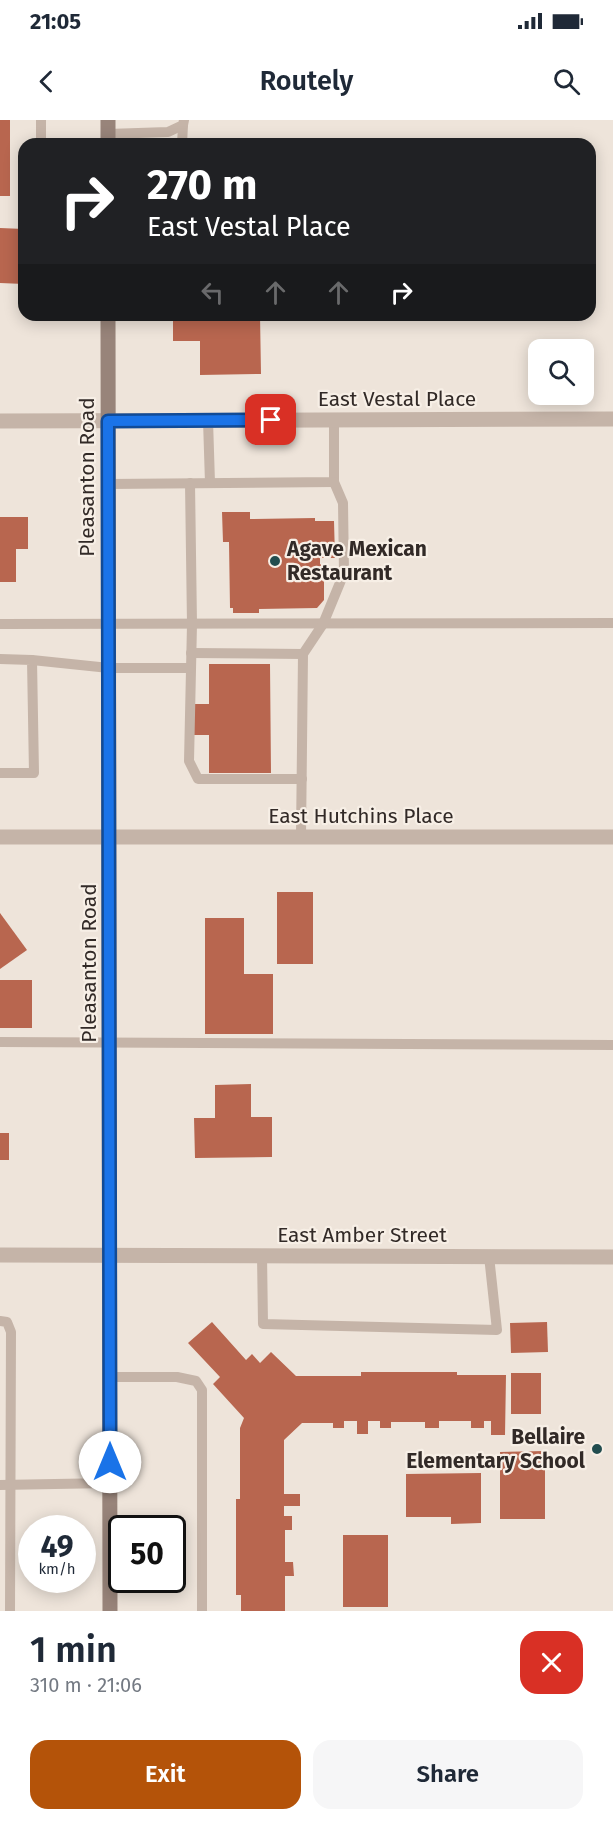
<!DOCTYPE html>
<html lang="en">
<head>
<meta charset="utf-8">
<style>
	:root { --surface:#fff; --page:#f6f6f7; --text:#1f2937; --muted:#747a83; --accent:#b45309 }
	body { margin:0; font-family:"Fira Sans",sans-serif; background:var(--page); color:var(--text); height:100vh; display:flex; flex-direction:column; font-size:22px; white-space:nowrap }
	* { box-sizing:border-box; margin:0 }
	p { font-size:20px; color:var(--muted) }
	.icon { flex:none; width:33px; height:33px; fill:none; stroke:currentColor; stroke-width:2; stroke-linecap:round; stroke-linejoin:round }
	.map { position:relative; height:1491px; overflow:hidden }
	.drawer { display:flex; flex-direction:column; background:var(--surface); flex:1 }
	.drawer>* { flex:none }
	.guide { position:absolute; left:18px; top:18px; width:578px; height:183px; border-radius:18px; box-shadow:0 3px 15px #0003; background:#202124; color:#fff; overflow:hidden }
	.controls { position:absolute; left:528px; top:219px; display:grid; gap:12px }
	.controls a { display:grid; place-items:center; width:66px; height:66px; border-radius:12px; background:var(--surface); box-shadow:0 3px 15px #0003; font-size:30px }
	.speed { position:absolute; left:18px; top:1395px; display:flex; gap:12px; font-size:30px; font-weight:700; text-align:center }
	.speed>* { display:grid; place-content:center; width:78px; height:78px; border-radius:50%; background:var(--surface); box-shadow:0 3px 15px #0003; line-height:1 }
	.speed small { font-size:15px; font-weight:400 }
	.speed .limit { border:3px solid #111; border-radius:9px; background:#fff; color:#111 }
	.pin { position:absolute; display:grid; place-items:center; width:51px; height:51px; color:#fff; margin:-26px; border-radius:12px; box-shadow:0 3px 9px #0006 }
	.me { position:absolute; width:66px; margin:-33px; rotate:0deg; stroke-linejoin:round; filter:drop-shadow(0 0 4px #0008) }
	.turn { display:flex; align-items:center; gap:21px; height:126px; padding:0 30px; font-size:27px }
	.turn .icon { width:78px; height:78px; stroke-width:2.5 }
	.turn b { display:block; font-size:42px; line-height:51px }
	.lanes { display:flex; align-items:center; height:57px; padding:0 30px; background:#0003; justify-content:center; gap:30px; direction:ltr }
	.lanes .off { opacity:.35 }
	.round { display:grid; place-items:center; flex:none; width:63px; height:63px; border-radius:18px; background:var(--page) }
	.headline { display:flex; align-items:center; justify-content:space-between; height:102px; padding:0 30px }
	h1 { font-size:36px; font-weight:600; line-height:45px }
	.action { display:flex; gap:12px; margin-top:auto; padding:12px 30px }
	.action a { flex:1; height:69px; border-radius:18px; background:var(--accent); color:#fff; font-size:24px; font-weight:600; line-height:69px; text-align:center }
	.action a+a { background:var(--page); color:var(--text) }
	.status { display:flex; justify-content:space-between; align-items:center; height:42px; padding:0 30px; background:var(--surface); direction:ltr }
	.status svg { height:16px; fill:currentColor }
	header { display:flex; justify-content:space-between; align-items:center; height:78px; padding:0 30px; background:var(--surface); font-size:27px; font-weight:600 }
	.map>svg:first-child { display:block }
	.building { fill:#b8664f }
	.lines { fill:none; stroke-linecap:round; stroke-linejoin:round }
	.service { stroke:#c5b4a8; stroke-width:10 }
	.minor { stroke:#c5b4a8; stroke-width:15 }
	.tertiary { stroke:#c5b4a8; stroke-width:15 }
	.secondary { stroke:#98847a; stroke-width:15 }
	.route-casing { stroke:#114b97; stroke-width:15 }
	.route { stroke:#1a73e8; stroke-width:10 }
	.poi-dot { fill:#224d4f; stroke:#f7efe6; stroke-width:2 }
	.labels { text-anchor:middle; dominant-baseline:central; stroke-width:4.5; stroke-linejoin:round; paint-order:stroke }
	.street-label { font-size:21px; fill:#322a27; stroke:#f7efe6 }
	.poi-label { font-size:21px; font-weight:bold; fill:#322a27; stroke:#f7efe6; text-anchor:start }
</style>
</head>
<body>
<div class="status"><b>21:05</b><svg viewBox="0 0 49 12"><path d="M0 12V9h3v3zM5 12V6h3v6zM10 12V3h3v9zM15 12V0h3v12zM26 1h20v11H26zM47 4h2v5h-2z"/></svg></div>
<header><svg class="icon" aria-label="back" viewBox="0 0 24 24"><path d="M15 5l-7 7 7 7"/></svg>Routely<svg class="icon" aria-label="search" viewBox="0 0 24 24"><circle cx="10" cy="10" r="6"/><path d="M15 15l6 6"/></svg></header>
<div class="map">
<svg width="613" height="1491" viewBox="0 0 613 1491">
	<rect width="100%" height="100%" fill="#eee4da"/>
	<!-- building -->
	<g class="building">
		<rect x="0" y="0" width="10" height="76"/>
		<path d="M0 108 24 109V164L0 163Z"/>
		<path d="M173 195H260L261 254 200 255V221H173Z"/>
		<path d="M222 392H250V399L315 398V401H334L335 438H320V444L324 447V480L317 488 259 489V493H233V488H230L229 422H223Z"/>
		<path d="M0 397H28V429H16V462H0Z"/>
		<path d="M209 544H270L271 653H209V615H194V584H209Z"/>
		<rect x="277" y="772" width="36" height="72"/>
		<path d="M0 793 27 830 0 849Z"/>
		<path d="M205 798H244V854H273V914H205Z"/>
		<rect x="0" y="860" width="32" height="48"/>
		<path d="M251 964V997H272V1037L195 1038 194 998H215V965Z"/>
		<rect x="0" y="1013" width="9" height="27"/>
		<path d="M212 1202 246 1240 252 1234 260 1243 271 1232 296 1256H361V1252H457V1255H506L505 1315H491V1301H484V1308H471V1301H439V1308H425V1302H391V1308H380V1301H368V1314H357V1301H344V1308H333V1303H302L284 1320V1374H300V1386H284V1396H292V1410H285V1442H293L294 1456H285V1491H241V1475H236V1379H240V1308L244 1298 213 1264 220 1257 188 1223Z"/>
		<path d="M547 1202 548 1232 511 1233 510 1203Z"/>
		<rect x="511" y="1253" width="30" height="41"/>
		<path d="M545 1331V1399H500V1332Z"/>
		<path d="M481 1353V1403L451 1404V1397H406V1354Z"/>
		<rect x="343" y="1415" width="45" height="72"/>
	</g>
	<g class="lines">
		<!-- service -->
		<g class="service">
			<path d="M41 0V24"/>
			<path d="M108 14 168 12 183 5 184 0"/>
			<path d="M182 24 183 5"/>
			<path d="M208 300 210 363"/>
			<path d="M190 363 192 504 189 641 198 659H302"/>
			<path d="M108 364 334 362V300"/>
			<path d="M0 504 613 503"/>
			<path d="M191 533 303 534"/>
			<path d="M0 539 32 540 34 653H0"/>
			<path d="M32 540 109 548H190"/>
			<path d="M301 717 303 534 323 504 344 453 343 383 334 362"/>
			<path d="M0 922 613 925"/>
			<path d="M262 1135 263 1204 497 1210 489 1136"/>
			<path d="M0 1201 7 1202 11 1212 10 1491"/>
			<path d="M111 1257H177L196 1261 202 1270V1491"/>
			<path d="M0 1365 110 1363"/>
		</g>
		<!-- minor -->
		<g class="minor">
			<path d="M0 301 613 299"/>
			<path d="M109 717H613"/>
			<path d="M0 1135 613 1137"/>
		</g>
		<!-- tertiary -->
		<path class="tertiary" d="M0 717H109"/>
		<!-- secondary -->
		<g class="secondary">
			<path d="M108 0V24"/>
			<path d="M108 195 110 1491"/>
		</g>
	</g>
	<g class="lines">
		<defs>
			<path id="route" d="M110 1342 108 301 271 300"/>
		</defs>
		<!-- route casing -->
		<use href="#route" class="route-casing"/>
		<!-- route -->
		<use href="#route" class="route"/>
	</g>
	<!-- markers -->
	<g class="poi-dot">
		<circle cx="275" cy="441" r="6"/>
		<circle cx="597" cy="1329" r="6"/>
	</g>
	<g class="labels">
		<!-- street labels -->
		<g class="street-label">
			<text x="397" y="279">East Vestal Place</text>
			<text transform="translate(87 357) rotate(-90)">Pleasanton Road</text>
			<text x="361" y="696">East Hutchins Place</text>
			<text transform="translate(89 843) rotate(-90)">Pleasanton Road</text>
			<text x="362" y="1115">East Amber Street</text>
		</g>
		<!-- poi labels -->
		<g class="poi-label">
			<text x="287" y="429">Agave Mexican<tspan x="287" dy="24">Restaurant</tspan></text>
			<text x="585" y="1317" text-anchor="end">Bellaire<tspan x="585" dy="24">Elementary School</tspan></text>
		</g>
	</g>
</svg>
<div class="controls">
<a><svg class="icon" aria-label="search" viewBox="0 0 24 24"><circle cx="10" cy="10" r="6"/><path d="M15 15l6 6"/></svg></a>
</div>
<div class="speed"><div>49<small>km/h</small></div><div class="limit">50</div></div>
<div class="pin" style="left:271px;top:300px;background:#d93025"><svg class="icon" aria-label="arrive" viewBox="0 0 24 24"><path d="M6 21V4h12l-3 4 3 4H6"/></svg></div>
<svg class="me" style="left:110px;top:1342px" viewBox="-20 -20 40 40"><circle r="19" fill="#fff"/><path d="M0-13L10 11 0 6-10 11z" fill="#1a73e8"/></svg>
<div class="guide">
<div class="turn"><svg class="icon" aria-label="right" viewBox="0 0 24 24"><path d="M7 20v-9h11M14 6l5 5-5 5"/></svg><div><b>270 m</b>East Vestal Place</div></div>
<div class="lanes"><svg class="icon off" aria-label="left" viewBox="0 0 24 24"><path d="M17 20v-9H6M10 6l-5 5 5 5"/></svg><svg class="icon off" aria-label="ahead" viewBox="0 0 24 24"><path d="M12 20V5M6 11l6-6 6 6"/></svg><svg class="icon off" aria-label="ahead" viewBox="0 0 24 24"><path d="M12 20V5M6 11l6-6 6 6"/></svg><svg class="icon" aria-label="right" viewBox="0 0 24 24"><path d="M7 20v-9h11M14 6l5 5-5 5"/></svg></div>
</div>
</div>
<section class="drawer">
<div class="headline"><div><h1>1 min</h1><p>310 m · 21:06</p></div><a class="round" style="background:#d93025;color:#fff"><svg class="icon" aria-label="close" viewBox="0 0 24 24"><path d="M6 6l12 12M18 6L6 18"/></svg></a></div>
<div class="action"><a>Exit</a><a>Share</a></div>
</section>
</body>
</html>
